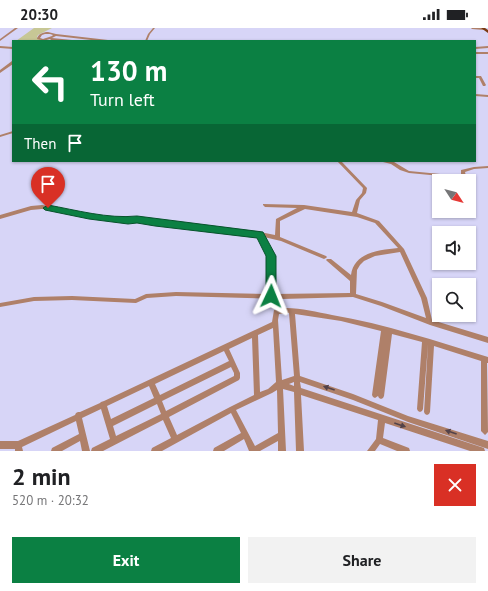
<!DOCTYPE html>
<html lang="en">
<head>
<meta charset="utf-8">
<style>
	:root { --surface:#fff; --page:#f2f2f2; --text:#202124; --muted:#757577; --accent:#0b8043 }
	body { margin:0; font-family:"PT Sans",sans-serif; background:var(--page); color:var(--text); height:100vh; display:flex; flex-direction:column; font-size:15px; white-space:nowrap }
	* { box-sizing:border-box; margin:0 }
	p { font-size:13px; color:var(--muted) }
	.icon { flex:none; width:22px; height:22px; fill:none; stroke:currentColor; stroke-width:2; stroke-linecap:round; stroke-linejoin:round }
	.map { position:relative; height:423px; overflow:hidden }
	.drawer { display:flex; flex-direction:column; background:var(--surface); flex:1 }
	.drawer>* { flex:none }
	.guide { position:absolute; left:12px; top:12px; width:464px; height:122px; border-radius:0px; box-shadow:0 1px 3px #0004; background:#0b8043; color:#fff; overflow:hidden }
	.needle { width:26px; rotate:126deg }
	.fabs { position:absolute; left:432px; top:146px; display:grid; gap:8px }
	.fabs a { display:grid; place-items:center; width:44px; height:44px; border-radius:0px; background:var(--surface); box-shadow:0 1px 3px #0004; font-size:20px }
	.pin { position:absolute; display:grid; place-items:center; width:34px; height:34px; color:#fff; margin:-41px -17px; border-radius:50% 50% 50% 0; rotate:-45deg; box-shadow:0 0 4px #0007 }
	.pin .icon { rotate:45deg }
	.me { position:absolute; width:44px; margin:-22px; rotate:2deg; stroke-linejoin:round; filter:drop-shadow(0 0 3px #0008) }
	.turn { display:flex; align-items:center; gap:14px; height:84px; padding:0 12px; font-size:18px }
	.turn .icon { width:52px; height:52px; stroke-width:2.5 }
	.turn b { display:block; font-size:28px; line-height:34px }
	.then { display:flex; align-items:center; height:38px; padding:0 12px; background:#0003; gap:8px; font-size:15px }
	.round { display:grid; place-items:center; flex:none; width:42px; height:42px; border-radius:0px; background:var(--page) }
	.head { display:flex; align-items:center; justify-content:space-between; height:68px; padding:0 12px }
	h1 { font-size:24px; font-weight:800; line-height:30px }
	.button { display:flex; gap:8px; margin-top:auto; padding:8px 12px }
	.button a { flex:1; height:46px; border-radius:0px; background:var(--accent); color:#fff; font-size:16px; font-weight:800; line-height:46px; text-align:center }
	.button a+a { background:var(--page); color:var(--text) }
	.status { display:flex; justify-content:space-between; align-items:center; height:28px; padding:0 20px; background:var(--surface); direction:ltr }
	.status svg { height:11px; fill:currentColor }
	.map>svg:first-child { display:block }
	.green { fill:#c7c795 }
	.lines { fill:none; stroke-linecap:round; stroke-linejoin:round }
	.minor { fill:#af8069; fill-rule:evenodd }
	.major { fill:#793912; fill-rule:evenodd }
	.oneway { fill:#52424a }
	.route { fill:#0b8043; stroke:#07532c }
</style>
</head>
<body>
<div class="status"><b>20:30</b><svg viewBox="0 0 49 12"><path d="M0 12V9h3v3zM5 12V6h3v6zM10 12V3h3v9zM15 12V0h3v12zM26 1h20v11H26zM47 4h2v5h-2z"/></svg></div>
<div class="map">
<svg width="488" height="423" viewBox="0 0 488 423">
	<rect width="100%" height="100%" fill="#d7d5f7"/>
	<!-- green -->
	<path class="green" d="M34 0H52L38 7 37 9 41 11 39 13H16Z"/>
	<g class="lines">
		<!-- minor -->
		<g class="minor">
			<path d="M15 0H18L0 13V11Z"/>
			<path d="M153 0H155L150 6 147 13H145L148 6Z"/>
			<path d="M471 0H482L485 1 484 2 472 1Z"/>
			<path d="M48 4 56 6 108 12 109 13H100L56 8 52 10 72 12 73 13 51 12 50 11 43 13H39L41 12 37 11C38 6 43 4 48 4ZM45 6H50L53 7 52 8 43 11 40 10 42 7Z"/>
			<path d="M76 12H87L88 13H75Z"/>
			<path d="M0 18 13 19V21L0 20Z"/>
			<path d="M488 18V20L475 21V19Z"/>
			<rect x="475" y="24" width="13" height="2"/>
			<path d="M12 33H13V36L0 45V42Z"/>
			<path d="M475 48H481L486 57 485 58H483L479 50H475Z"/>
			<path d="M475 66 488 67V69L475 68Z"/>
			<path d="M13 103V105L0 109V107Z"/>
			<path d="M337 133H341L367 160 366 165 360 172 357 185 379 193 404 221 427 270 432 292 488 309V315L430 297 381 278 353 269 282 271 176 268 147 270 136 275 72 272 34 273 0 279V275L34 269 72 268 135 271 146 266 176 264 268 266V228L258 208 137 194 113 193 42 181 31 182 0 191V187L31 178 42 177 113 190H137L260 204 275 207 276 191 297 180 265 179 263 177V176L304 177 352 184 356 172 362 165 363 160ZM305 181 357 189 375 195 398 220C380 222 354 224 351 247L331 231H327L326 232 327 233 350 253V265L274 266V228L264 209 281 213 324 231 326 230 327 229 326 228 280 209V193ZM400 224 421 270 426 290 382 274 356 266 357 242 360 237 364 233 375 228Z"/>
			<path d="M382 133 394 134 409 143 461 148V142L474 139 488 138V140L474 141 465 144 466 148 462 150 409 145 400 142 391 136 383 134Z"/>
			<path d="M286 280C302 280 317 284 332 287 385 296 436 313 488 329V335H487L488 404 485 407 481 403V333L434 318 430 384 429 386 427 387 425 386 424 384 428 316 423 381 422 383 420 384 418 383 417 381 422 314 392 306 384 368 383 370 381 371 379 370 378 368 375 370 373 369 372 367 381 303 341 293 295 286 300 348 353 366 408 388 488 413V421L408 394 353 372 300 354 301 360 481 419 484 420 485 423H470L385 395 383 410 409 420 410 423H397L380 416 375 423H367L376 411 378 392 301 367 304 423H296L294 364 283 361 286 423H278V413L260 423H249L244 411 224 423H213L214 420 241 405 231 385 162 423H151L152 420 171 410 163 392 103 423H91L92 420 110 411 101 381 82 390 90 423H82L80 413 62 423H51L52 420 79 406 76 393 22 419 23 423H15V421H0V413H18L75 387 76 385 78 384H80L100 375 101 374 104 373 272 294 274 282ZM289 285 294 348 282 352 278 292 279 286ZM273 300 276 354 268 361 260 364 258 307ZM252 310 254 367 230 379 177 407 169 389 239 352 240 350V345L229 321ZM224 323 229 333 160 367 155 356ZM231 339 234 345V348L166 383 162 373ZM294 354V358L289 356ZM149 358 154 370 111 391 107 378ZM277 362 278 405 255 418 236 382 272 365ZM157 376 161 386 116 408 113 398Z"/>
		</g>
		<!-- major -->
		<path class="major" d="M481 0H485L488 2V5Z"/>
	</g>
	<!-- one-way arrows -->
	<defs><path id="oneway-solid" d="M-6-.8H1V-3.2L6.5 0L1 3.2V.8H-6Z"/></defs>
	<g class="oneway">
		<use href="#oneway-solid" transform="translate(329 360) rotate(-161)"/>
		<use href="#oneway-solid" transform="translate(400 397) rotate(19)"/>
		<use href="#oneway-solid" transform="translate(451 404) rotate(-161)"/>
	</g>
	<!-- route -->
	<path class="route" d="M48 177C76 182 108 191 137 188L263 204 276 228V268L275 272 271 273 267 272 266 268V228L257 210 155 198 137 195 128 196 89 191 45 182 43 180Z"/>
</svg>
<div class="fabs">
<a><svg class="needle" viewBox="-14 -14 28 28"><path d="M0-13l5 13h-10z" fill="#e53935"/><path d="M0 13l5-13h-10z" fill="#757577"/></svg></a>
<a><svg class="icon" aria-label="sound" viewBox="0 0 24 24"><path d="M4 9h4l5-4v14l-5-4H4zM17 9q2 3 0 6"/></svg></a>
<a><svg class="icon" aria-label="search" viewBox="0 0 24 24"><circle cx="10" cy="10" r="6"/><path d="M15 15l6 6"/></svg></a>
</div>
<div class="pin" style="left:48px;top:180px;background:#d93025"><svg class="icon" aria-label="arrive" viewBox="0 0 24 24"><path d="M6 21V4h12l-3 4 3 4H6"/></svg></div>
<svg class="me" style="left:271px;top:268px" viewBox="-20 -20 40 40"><path d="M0-17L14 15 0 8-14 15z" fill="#0b8043" stroke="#fff" stroke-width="4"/></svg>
<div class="guide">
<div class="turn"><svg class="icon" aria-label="left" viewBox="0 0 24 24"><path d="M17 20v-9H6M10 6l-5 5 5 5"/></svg><div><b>130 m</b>Turn left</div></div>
<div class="then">Then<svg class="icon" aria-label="arrive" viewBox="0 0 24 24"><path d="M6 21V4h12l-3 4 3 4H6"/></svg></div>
</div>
</div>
<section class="drawer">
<div class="head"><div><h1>2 min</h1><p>520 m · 20:32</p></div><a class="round" style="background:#d93025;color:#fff"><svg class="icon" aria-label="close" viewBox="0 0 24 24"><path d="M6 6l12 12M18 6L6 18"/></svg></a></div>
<div class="button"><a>Exit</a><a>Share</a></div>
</section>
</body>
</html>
